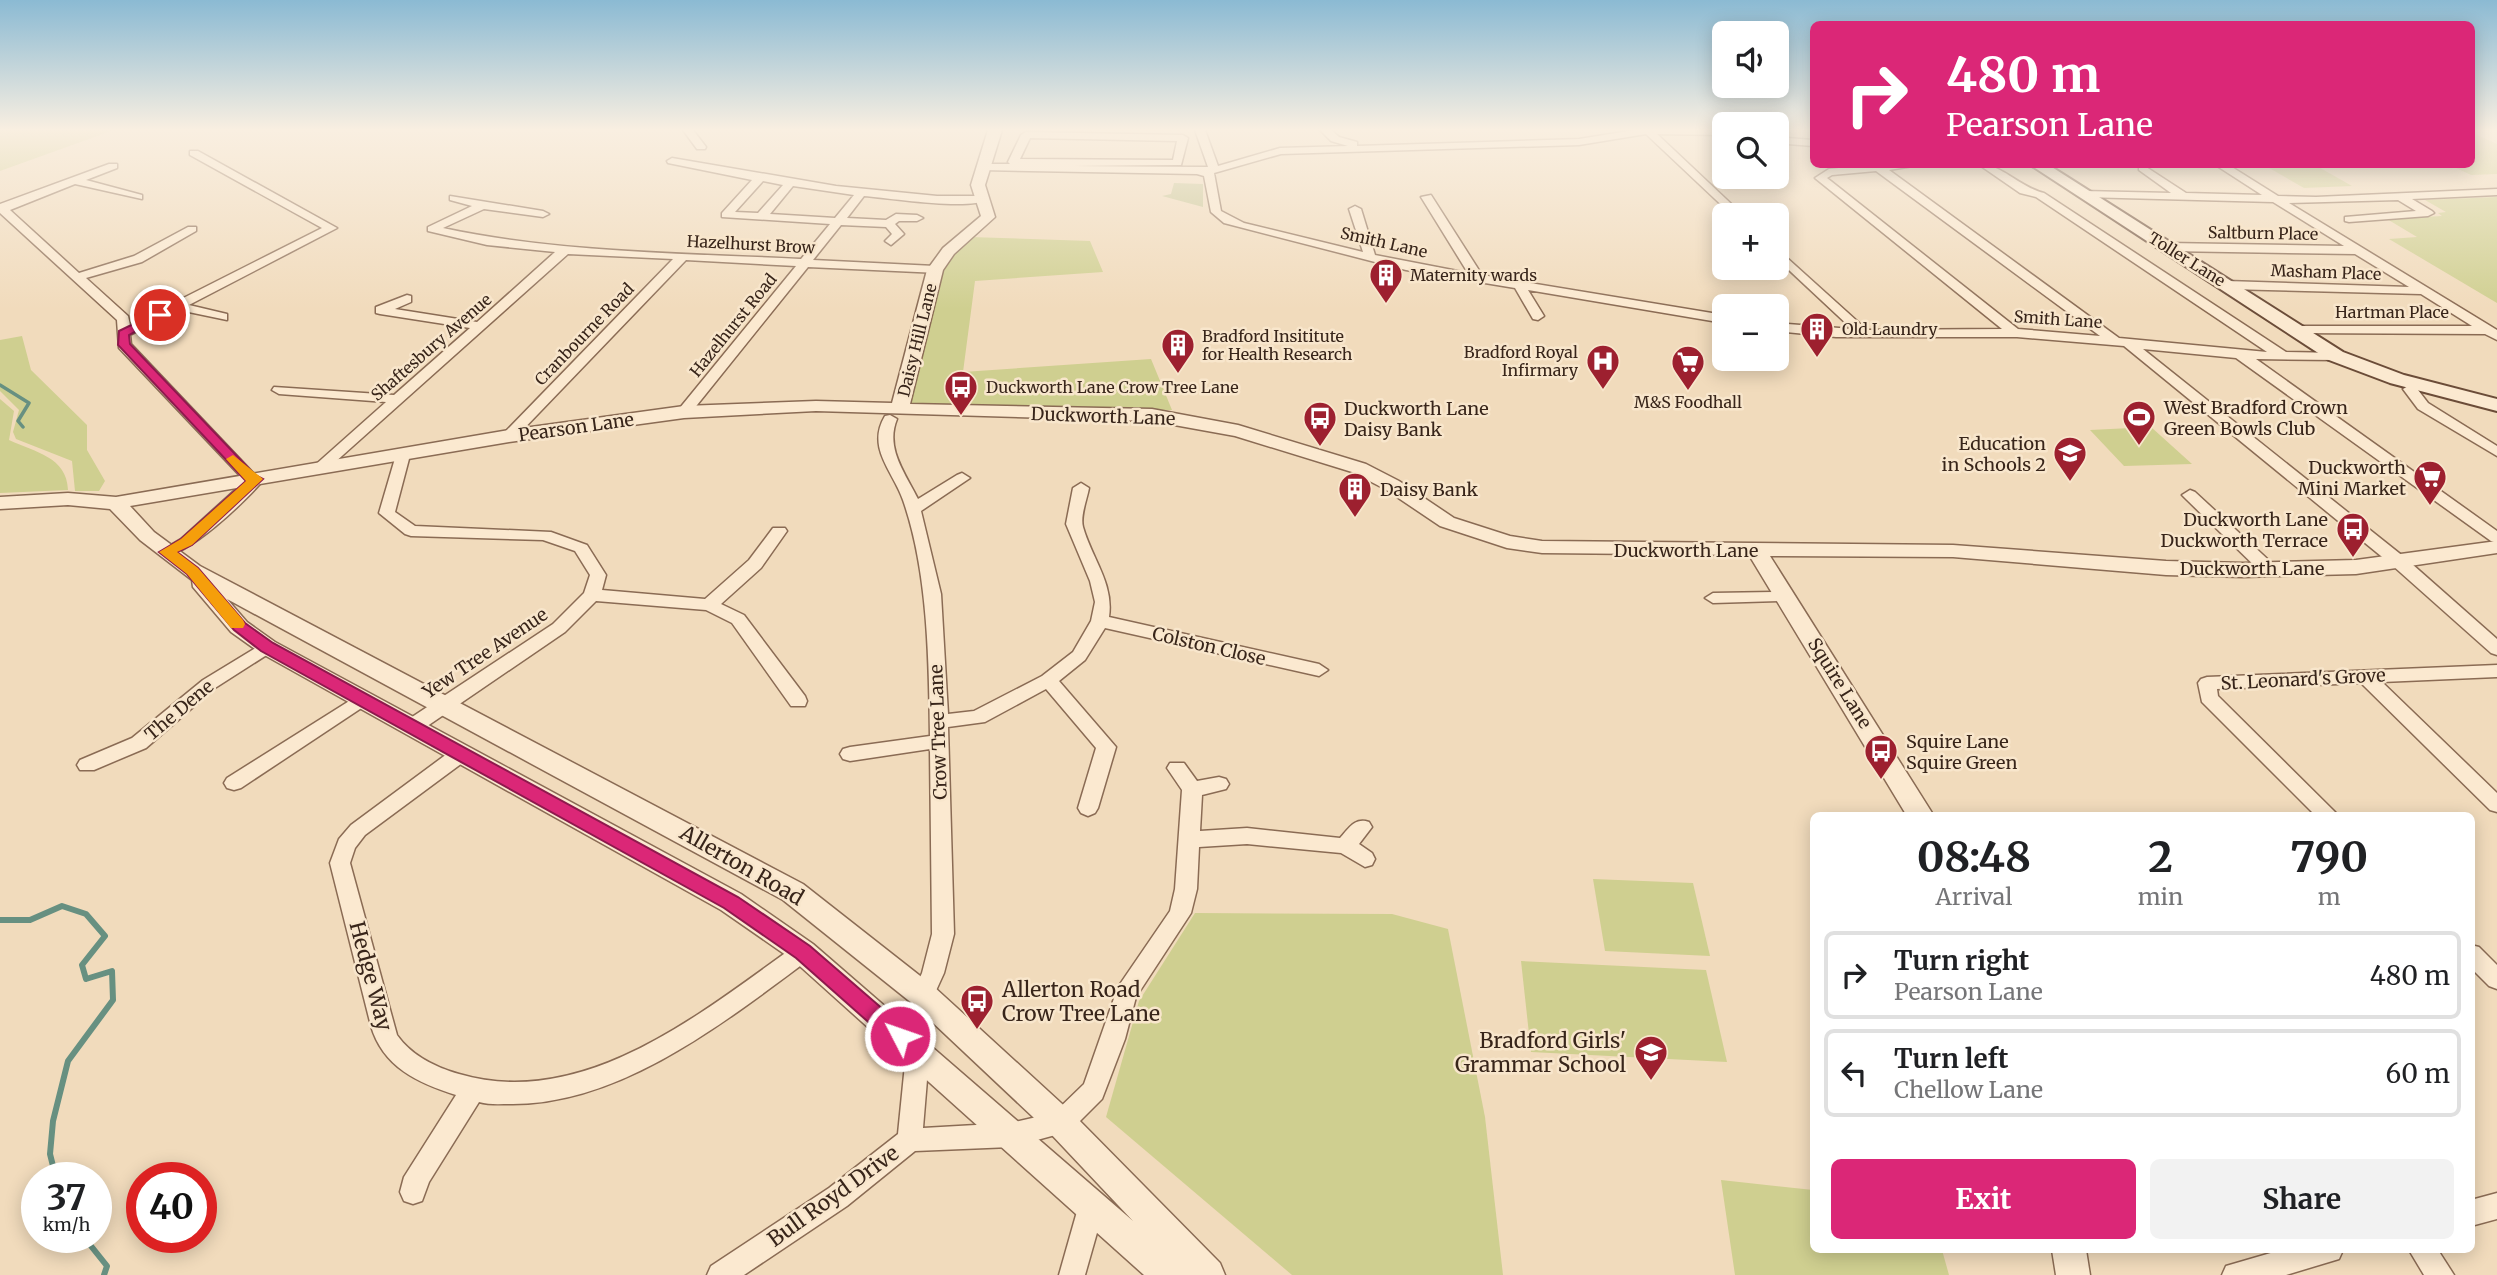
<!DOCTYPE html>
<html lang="en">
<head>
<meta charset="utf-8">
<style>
	:root { --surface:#fff; --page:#f2f2f2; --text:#202124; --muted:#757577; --line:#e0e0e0; --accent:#db2777 }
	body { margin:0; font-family:Merriweather,serif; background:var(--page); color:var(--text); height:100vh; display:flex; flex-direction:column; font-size:26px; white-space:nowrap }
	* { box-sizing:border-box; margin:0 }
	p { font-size:23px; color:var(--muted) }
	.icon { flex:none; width:38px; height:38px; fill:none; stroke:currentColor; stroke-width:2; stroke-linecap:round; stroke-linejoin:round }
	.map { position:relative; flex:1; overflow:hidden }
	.sheet { position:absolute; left:1810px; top:812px; width:665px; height:441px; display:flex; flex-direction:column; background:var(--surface); border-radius:10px; box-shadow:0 4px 18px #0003 }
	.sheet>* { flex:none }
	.top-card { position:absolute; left:1810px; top:21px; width:665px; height:147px; border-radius:10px; box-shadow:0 4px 18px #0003; background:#db2777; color:#fff; overflow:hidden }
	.controls { position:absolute; left:1712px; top:21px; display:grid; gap:14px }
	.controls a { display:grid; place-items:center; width:77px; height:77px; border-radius:10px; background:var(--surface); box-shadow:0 4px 18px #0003; font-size:35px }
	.speed { position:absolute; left:21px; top:1162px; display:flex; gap:14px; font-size:35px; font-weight:700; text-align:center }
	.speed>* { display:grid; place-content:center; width:91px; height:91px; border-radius:50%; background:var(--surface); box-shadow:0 4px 18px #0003; line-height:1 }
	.speed small { font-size:18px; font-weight:400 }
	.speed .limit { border:10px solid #d22; background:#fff; color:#111 }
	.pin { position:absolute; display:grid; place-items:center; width:60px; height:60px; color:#fff; margin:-30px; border:4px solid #fff; border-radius:50%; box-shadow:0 2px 7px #0007 }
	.me { position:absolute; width:77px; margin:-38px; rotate:311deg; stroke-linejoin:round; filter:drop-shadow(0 0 5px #0008) }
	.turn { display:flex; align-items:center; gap:24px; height:147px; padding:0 21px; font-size:32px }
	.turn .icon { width:91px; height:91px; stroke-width:2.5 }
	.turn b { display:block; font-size:49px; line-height:60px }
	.eta { display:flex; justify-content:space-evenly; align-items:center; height:119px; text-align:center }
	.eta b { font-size:42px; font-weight:700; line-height:49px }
	.primary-button { display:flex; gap:14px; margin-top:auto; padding:14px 21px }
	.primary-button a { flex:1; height:80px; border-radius:10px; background:var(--accent); color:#fff; font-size:28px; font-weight:700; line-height:80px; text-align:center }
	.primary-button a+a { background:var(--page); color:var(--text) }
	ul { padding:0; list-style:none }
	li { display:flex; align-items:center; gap:21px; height:88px; margin:0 14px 10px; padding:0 7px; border:4px solid var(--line); border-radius:10px }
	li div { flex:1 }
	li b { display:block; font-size:26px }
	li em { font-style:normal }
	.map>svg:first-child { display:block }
	.green { fill:#cfcf90 }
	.cemetery { fill:#c3c390 }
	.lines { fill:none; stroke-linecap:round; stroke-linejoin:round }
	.stream-far1 { stroke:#679081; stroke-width:3.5 }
	.stream { stroke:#679081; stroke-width:6 }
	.minor-casing { stroke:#8a6b54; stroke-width:3 }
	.tertiary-casing { stroke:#8a6b54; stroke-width:3 }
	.secondary-casing { stroke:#6b4c38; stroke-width:4 }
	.minor { fill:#fbe9d0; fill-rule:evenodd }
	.tertiary { fill:#fbe9d0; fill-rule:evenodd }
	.secondary { fill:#fbe9d0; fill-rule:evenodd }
	.route { fill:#db2777; stroke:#8e194d; stroke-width:2 }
	.slow { fill:#f59e0b }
	.labels { text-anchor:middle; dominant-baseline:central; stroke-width:5; stroke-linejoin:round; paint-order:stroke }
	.far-street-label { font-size:16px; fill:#38251a; stroke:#f8e6cc }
	.far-poi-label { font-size:16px; fill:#38251a; stroke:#f8e6cc; text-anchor:start }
	.poi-label { font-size:18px; fill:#38251a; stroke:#f8e6cc; text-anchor:start }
	.street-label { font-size:18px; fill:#38251a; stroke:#f8e6cc }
	.near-street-label { font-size:21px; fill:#38251a; stroke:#f8e6cc }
	.near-poi-label { font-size:21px; fill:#38251a; stroke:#f8e6cc; text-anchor:start }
</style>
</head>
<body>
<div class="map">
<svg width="2497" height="1275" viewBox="0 0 2497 1275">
	<rect width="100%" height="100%" fill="#f1dbbc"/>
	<!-- green -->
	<g class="green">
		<path d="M0 130H114L0 171Z"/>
		<path d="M2471 132 2497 144V174L2471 175 2450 165 2471 164Z"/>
		<path d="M2264 165H2315L2352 186 2304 188Z"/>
		<path d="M2497 197V303L2389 239 2417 237 2387 219 2442 216 2438 213 2446 212 2425 200Z"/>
		<path d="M970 237 1090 241 1103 272 975 281 963 372 1151 359 1172 410 906 408 940 273 952 255Z"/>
		<path d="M22 336 31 370 87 425V450L105 481 99 491H75L72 461 16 439 13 432 19 410 0 391V340Z"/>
		<path d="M0 399 14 411 9 440C35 452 67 457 68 490L0 493Z"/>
		<path d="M2151 427 2192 464 2124 466 2090 430Z"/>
		<path d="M1593 879 1693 883 1710 956 1605 951Z"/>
		<path d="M1195 913 1392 914 1448 929 1485 1117 1503 1275H1292L1106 1117 1139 1001Z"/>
		<path d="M1521 961 1706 970 1727 1062 1531 1052Z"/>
		<path d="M1721 1180 1813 1190V1250H1942L1949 1275H1735Z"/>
	</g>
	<!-- cemetery -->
	<path class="cemetery" d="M1174 183 1203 184V207L1162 196 1171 194Z"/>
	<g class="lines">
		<!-- stream-far1 -->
		<path class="stream-far1" d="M0 385 29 403 18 421 23 427"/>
		<!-- stream -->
		<g class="stream">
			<path d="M0 920H30L62 906 86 914 105 936 82 965 86 979 112 971 113 1000 68 1061 53 1121 50 1154 56 1178"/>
			<path d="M88 1237 87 1241 107 1266 104 1275"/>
		</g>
		<defs>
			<g id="minor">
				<path d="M683 130H693L706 147 705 149H697Z"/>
				<path d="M1195 130H1205L1218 166 1280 148 1348 146 1331 141 1320 130H1331L1339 137 1357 142V146L1579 139 1635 130H1724V135L1657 134 1743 215H1732L1646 134 1579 145 1281 154 1214 173 1221 211 1244 223 1363 252 1349 209 1355 206 1361 209 1375 255 1468 273 1421 197 1431 195 1482 275 1724 315V323L1528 290 1544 316 1538 320 1533 319 1515 288 1406 270 1224 223 1211 212 1204 176 1197 174 982 170 977 167 982 164H1010L1008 162 1021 135 1026 132 1183 135 1188 138 1181 165 1074 166 1208 167ZM1030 138 1177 141 1173 160 1020 159Z"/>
				<path d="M1776 137 1813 140V146L1776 143Z"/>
				<path d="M190 151H198L337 228 189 305 227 314V320L179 310 130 335 131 344 255 475 264 479C249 498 184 561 161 555L159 552 181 539 245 481 119 348 117 320 0 213V204L109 164H117V168L86 180 142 195V199L75 184 10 210 79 273 134 256 188 227H196V231L142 262 86 278 128 316 130 325 322 228 190 155Z"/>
				<path d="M672 158 836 186 937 196H982L988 199C971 211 889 198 864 196L847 218 886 220 896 214 917 215 923 218 917 221H899L895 224 904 234 891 245 885 241 892 234 886 227 841 225 813 260 935 266 941 270 939 273 808 267 689 415 684 416 677 412 679 409 796 266 686 260 514 439H504L502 436 504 433 673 259 568 254 324 472H314L311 469 314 466 386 402 279 394 272 390 274 387 394 395 470 328 380 314 376 313V307L407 295 411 296V302L395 309 477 322 555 252 487 245 428 231V227L472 206 450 200V196L543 211 549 214 543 217 484 209 443 228C560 253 682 253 801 259L830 224 722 217V213L752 180 668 163 667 161ZM763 181 783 185 758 213 735 212ZM793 186 854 195 835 218 770 214Z"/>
				<path d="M1878 164H1925L1889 170 2119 338 2267 352 2036 197 2020 193 1978 164C2002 164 2019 187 2044 193L2286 352 2341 353V359L2336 360 2256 359 2497 531V543L2491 541 2236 358 2143 349 2404 557 2497 639V655L2491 653 2392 565 2124 346 2017 337H1836L1776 331V323L1852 329 1776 258V248L1867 330 2002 329 1815 178 1829 169ZM1876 171 2100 336 2018 329 1827 178 1832 175Z"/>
				<path d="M2214 164H2227L2278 196 2316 197 2497 189V195L2412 199 2432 211 2434 213 2428 216 2349 222 2345 221V217L2416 211 2398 200 2289 203 2497 330V340L2485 334 2293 333 2292 330 2298 326H2472L2421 294 2227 289 2221 285 2227 281 2409 287 2355 254 2168 251 2162 247 2168 243 2344 246 2273 202 2083 197 2078 194 2083 191 2171 193 2139 170V166L2143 165 2186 193 2262 195Z"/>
				<path d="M2410 385 2415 386 2428 403 2497 446V456L2418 409 2403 389Z"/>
				<path d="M890 415 897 419C885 448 905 473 918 499L957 475 962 473 970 478 921 511 941 594 948 714 974 711 1042 676 1073 652 1091 621 1095 602 1090 581 1066 524 1073 488 1081 483 1089 488C1087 499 1080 516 1083 527 1092 559 1114 583 1109 617L1319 664 1328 670 1319 676 1105 628 1085 660 1059 681 1116 747 1098 808 1095 813 1088 816 1081 813 1078 808 1096 748 1046 689 985 722 948 727 954 934 944 973 934 995 923 1128 1011 1123 1054 1113 1084 1084 1118 987 1170 911 1175 889 1182 790 1167 768 1170 763H1184L1197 781 1219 777 1226 779 1229 784 1226 789 1202 795 1200 831 1247 828 1340 838C1349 828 1355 817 1369 822L1372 827 1359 844 1372 853 1375 859 1372 865 1365 867 1341 853 1247 844 1199 847 1197 889 1191 913 1136 997 1125 1039 1102 1099 1070 1131 1011 1147 915 1151 847 1206 744 1275H707L711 1266 829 1188 898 1134 912 995 922 973 932 934 930 749 850 761 843 759 840 754 843 749 850 747 930 736C929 660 928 571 903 500 893 471 866 448 885 416Z"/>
				<path d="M403 451 410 455 395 512 415 526 551 532 587 545 606 575 602 590 705 599 749 560 773 528H785L787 531 761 568 721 604 744 615 805 696 807 701 805 706H791L732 623 706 610 596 601 565 632 420 731H406L404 726 406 721 553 624 584 593 590 575 575 551 543 540 411 536 405 534 379 513 396 455Z"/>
				<path d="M2190 490 2195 492 2275 566 2277 570 2275 574H2263L2185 498 2182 495Z"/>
				<path d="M1773 592 1781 597 1779 601 1713 603 1705 598 1713 593Z"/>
				<path d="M267 641 273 643 276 647 273 651 215 688 146 748 94 770H80L77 765 80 760 132 738 203 680Z"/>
				<path d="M2497 665V677L2382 682 2497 793V812L2490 810 2361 683 2217 689 2218 696 2339 816H2316L2202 702 2198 683 2201 679 2207 677Z"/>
				<path d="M362 693 369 695 371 699 369 703 241 788 234 790 227 788 224 783 227 778Z"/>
				<path d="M462 746 469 748 472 753 469 758 365 835 355 848 350 863 397 1035C412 1056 435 1067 459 1074 583 1111 701 1013 795 946L803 943 811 946 814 952 811 958C726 1021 621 1105 511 1104 500 1104 489 1105 479 1102L429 1182 422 1201 413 1204 404 1201 400 1192 404 1177 456 1095C418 1083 383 1067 371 1026L330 863 339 839 351 825 455 748Z"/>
				<path d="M2471 945 2479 947 2497 965V989L2489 986 2471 968Z"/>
				<path d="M2497 1193V1219L2471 1226V1200Z"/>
				<path d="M1091 1195 1100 1199 1104 1208 1085 1275H1059L1078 1208 1082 1199Z"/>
				<path d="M2281 1250H2343L2339 1259 2286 1275H2222L2226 1266Z"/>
				<path d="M2409 1250H2438L2454 1275H2424Z"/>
			</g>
			<g id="tertiary">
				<path d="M988 130H1002L985 185 995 217 954 254 943 270 910 404 1152 409 1238 425 1366 464 1399 481 1454 518 1510 536 1542 541 1953 545 2166 561 2243 563 2356 560 2497 541V553L2356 574 2243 577 2166 575 1953 557 1770 556 1934 816H1907L1749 555 1542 553 1507 548 1440 526 1385 489 1352 472 1235 436 1152 421 816 411 684 418 509 442 130 506 154 532 200 566 803 884 933 986 1072 1113 1220 1263 1225 1275H1144L793 960 721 910 259 652 231 632 193 587 192 580 140 540 110 509 68 505 0 509V497L68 493 116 497 509 430 684 406 816 401 892 403 927 270 943 248 981 216 971 185ZM227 599 783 900 913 1004 1050 1133 1133 1221 813 944 741 894 275 642 247 622Z"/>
				<path d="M2052 1250H2086L2090 1275H2056Z"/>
			</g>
			<path id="secondary" d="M2029 164H2047L2343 352 2404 375 2497 399V411L2390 383 2329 360Z"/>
		</defs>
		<!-- minor casing -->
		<use href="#minor" class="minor-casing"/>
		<!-- tertiary casing -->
		<use href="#tertiary" class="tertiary-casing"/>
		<!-- secondary casing -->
		<use href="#secondary" class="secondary-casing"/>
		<!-- minor -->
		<use href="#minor" class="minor"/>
		<!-- tertiary -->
		<use href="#tertiary" class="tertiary"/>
		<!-- secondary -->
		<use href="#secondary" class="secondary"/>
	</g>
	<!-- sky -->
	<linearGradient id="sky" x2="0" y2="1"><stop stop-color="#8bbad3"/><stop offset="0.42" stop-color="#f9efe1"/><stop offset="1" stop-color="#f9efe1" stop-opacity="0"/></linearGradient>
	<rect width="2497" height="309" fill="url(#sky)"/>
	<!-- route -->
	<path class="route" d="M156 313 166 315 129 335 130 344 255 475 263 479 192 545 177 552 198 568 245 623 273 643 738 897 810 946 907 1030 910 1036 907 1043 900 1046 892 1043 796 958 724 908 261 651 234 630 187 574 159 552 181 539 246 481 118 345 119 331Z"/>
	<!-- slow -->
	<path class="slow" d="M233 455 263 479 192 545 177 552 198 568 243 620 245 624 243 628H231L187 574 159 552 181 539 246 481 226 459Z"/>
	<!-- icons -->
	<defs>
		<symbol id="building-pin" viewBox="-11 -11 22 30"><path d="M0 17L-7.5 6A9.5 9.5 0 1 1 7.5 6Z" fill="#9d202f" stroke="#f8e6cc"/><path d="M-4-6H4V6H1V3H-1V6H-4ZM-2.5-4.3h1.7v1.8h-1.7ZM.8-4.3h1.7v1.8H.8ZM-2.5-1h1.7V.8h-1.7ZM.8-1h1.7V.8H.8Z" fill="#fff"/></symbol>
		<symbol id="hospital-pin" viewBox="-11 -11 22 30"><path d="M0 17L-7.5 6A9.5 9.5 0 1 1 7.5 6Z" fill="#9d202f" stroke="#f8e6cc"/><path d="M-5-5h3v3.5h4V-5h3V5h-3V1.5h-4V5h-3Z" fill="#fff"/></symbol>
		<symbol id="supermarket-pin" viewBox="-11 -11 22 30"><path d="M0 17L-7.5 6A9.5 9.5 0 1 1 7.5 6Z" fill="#9d202f" stroke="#f8e6cc"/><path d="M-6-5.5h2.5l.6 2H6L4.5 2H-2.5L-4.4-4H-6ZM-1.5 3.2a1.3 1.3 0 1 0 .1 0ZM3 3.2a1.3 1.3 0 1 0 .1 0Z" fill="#fff"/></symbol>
		<symbol id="bus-pin" viewBox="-11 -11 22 30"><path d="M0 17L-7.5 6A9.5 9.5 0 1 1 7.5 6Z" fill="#9d202f" stroke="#f8e6cc"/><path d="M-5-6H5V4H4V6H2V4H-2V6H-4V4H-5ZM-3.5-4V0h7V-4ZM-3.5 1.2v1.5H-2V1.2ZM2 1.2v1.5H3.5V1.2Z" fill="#fff"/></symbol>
		<symbol id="stadium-pin" viewBox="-11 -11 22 30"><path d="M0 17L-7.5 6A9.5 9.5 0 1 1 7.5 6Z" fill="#9d202f" stroke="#f8e6cc"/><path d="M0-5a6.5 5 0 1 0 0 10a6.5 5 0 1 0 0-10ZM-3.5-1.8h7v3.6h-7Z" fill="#fff"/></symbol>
		<symbol id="school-pin" viewBox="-11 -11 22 30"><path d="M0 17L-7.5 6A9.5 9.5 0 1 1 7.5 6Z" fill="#9d202f" stroke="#f8e6cc"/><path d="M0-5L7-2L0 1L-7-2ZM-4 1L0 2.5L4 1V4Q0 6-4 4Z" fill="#fff"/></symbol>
	</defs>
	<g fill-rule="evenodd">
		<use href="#building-pin" x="1367" y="256" width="38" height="52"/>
		<use href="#building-pin" x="1798" y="310" width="38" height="52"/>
		<use href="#building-pin" x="1159" y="326" width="38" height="52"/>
		<use href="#hospital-pin" x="1584" y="342" width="38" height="52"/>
		<use href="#supermarket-pin" x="1669" y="343" width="38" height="52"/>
		<use href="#bus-pin" x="942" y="368" width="38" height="52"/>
		<use href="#stadium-pin" x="2120" y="398" width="38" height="52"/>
		<use href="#bus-pin" x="1301" y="399" width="38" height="52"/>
		<use href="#school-pin" x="2051" y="434" width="38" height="52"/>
		<use href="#supermarket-pin" x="2411" y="458" width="38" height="52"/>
		<use href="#building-pin" x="1336" y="470" width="38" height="52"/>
		<use href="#bus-pin" x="2334" y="510" width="38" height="52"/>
		<use href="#bus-pin" x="1862" y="732" width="38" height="52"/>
		<use href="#bus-pin" x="958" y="982" width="38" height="52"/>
		<use href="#school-pin" x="1632" y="1033" width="38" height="52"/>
	</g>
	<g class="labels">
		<!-- far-street labels -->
		<g class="far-street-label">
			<text transform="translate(2263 233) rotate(1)">Saltburn Place</text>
			<text transform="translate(1384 242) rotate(13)">Smith Lane</text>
			<text transform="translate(751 244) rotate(3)">Hazelhurst Brow</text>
			<text transform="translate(2187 259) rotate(32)">Toller Lane</text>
			<text transform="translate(2326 272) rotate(2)">Masham Place</text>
			<text x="2392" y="312">Hartman Place</text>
			<text transform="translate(2058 319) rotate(4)">Smith Lane</text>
			<text transform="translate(733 325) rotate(-51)">Hazelhurst Road</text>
			<text transform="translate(584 334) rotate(-46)">Cranbourne Road</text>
			<text transform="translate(917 340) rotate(-76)">Daisy Hill Lane</text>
			<text transform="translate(431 347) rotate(-41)">Shaftesbury Avenue</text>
		</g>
		<!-- far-poi labels -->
		<g class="far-poi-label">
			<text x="1410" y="275">Maternity wards</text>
			<text x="1842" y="329">Old Laundry</text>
			<text x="1202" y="336">Bradford Insititute<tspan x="1202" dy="18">for Health Research</tspan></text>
			<text x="1578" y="352" text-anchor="end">Bradford Royal<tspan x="1578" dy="18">Infirmary</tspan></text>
			<text x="986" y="387">Duckworth Lane Crow Tree Lane</text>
			<text x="1688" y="402" text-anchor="middle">M&amp;S Foodhall</text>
		</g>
		<!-- poi labels -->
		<g class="poi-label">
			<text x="2164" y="407">West Bradford Crown<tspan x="2164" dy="21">Green Bowls Club</tspan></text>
			<text x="1344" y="408">Duckworth Lane<tspan x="1344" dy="21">Daisy Bank</tspan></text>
			<text x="2046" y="443" text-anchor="end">Education<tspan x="2046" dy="21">in Schools 2</tspan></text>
			<text x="2406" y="467" text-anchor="end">Duckworth<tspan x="2406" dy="21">Mini Market</tspan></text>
			<text x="1380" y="489">Daisy Bank</text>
			<text x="2328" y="519" text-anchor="end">Duckworth Lane<tspan x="2328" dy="21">Duckworth Terrace</tspan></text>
			<text x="1906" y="741">Squire Lane<tspan x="1906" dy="21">Squire Green</tspan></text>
		</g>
		<!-- street labels -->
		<g class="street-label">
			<text transform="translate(1103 416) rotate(2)">Duckworth Lane</text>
			<text transform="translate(576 427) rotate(-8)">Pearson Lane</text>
			<text x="1686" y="550">Duckworth Lane</text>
			<text x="2252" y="568">Duckworth Lane</text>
			<text transform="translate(1209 646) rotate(13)">Colston Close</text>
			<text transform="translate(485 653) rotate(-34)">Yew Tree Avenue</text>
			<text transform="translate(2303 679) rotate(-3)">St. Leonard's Grove</text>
			<text transform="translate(1840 683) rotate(58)">Squire Lane</text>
			<text transform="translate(179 710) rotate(-40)">The Dene</text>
			<text transform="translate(938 732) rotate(-92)">Crow Tree Lane</text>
		</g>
		<!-- near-street labels -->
		<g class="near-street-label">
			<text transform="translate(742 865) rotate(30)">Allerton Road</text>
			<text transform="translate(371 976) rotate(75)">Hedge Way</text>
			<text transform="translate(833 1196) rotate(-36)">Bull Royd Drive</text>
		</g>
		<!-- near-poi labels -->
		<g class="near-poi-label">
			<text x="1002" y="989">Allerton Road<tspan x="1002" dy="24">Crow Tree Lane</tspan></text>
			<text x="1626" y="1040" text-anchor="end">Bradford Girls'<tspan x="1626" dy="24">Grammar School</tspan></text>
		</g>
	</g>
</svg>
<div class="controls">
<a><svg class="icon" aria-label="sound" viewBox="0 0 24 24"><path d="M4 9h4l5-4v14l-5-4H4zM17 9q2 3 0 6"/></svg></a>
<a><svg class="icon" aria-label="search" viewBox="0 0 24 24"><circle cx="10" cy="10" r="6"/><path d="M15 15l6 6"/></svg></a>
<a>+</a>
<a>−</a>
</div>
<div class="speed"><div>37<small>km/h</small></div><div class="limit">40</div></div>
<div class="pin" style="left:160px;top:315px;background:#d93025"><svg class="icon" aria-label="arrive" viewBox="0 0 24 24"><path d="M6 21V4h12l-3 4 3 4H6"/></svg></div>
<svg class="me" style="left:900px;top:1036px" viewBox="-20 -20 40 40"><circle r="17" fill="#db2777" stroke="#fff" stroke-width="3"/><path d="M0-11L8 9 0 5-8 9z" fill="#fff"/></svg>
<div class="top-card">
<div class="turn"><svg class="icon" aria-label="right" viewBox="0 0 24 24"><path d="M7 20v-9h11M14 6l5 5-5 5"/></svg><div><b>480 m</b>Pearson Lane</div></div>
</div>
<section class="sheet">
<div class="eta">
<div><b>08:48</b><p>Arrival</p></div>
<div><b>2</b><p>min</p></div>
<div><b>790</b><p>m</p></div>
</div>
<ul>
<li><svg class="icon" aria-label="right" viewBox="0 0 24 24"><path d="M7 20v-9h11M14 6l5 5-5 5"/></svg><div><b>Turn right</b><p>Pearson Lane</p></div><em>480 m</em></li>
<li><svg class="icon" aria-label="left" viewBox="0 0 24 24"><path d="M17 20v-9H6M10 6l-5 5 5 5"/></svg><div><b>Turn left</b><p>Chellow Lane</p></div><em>60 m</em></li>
</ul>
<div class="primary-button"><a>Exit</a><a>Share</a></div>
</section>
</div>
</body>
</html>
